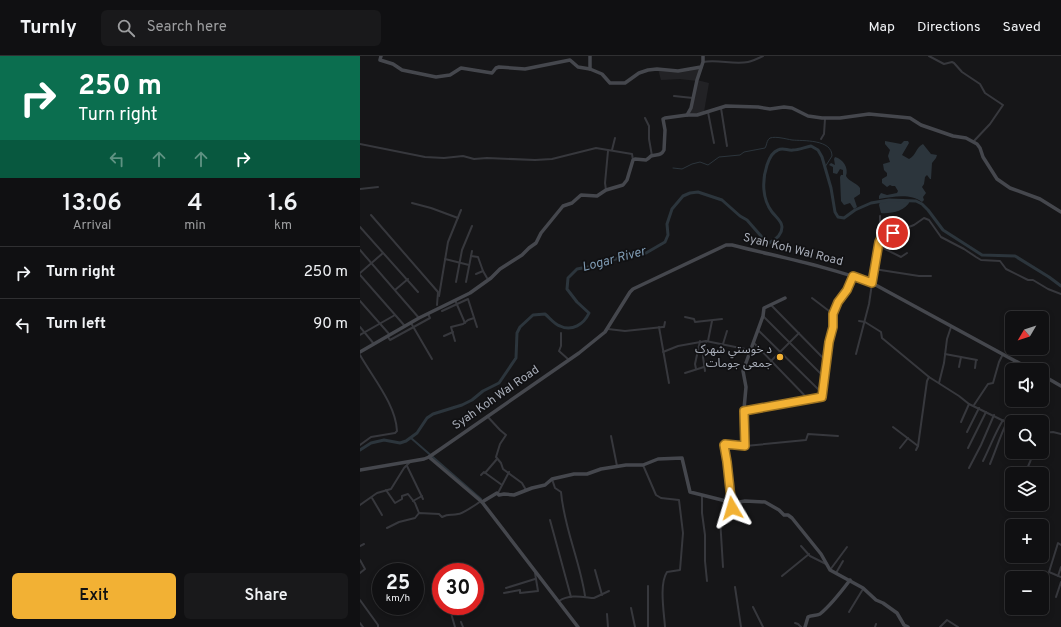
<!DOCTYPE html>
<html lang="en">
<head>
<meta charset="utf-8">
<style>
	:root { --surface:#101012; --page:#19191b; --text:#f1f3f6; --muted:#9c9d9f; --line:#303032; --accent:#f2b134 }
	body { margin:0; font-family:Overpass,"Noto Sans Arabic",sans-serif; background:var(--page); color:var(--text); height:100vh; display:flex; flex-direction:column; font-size:15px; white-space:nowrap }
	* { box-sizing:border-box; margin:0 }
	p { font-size:13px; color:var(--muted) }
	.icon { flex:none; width:22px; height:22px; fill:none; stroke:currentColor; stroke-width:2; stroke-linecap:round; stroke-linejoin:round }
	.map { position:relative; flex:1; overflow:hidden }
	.side { display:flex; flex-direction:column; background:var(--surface); width:360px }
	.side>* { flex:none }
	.hud { background:#0b6e4f; color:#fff; overflow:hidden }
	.needle { width:26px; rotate:231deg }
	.fabs { position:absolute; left:645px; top:255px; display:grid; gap:8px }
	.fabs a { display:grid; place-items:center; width:44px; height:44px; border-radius:6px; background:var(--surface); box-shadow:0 2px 6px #0003,0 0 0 1px var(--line); font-size:20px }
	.speed { position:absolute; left:12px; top:507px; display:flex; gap:8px; font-size:20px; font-weight:700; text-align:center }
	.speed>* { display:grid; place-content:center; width:52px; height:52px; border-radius:50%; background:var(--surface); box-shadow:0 2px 6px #0003,0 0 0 1px var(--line); line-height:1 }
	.speed small { font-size:10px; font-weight:400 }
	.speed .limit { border:6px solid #d22; background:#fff; color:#111 }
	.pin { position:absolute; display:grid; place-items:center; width:34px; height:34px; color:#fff; margin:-17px; border:2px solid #fff; border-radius:50%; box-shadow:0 1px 4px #0007 }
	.me { position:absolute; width:44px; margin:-22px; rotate:353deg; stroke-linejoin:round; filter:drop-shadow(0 0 3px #0008) }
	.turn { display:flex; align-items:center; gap:14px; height:84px; padding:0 12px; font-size:18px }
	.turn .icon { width:52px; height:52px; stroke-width:2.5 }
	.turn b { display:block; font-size:28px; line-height:34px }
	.lanes { display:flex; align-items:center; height:38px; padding:0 12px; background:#0003; justify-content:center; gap:20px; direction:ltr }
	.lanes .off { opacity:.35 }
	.eta { display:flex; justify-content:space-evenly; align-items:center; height:68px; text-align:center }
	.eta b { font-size:24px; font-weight:600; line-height:28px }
	.cta { display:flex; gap:8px; margin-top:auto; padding:8px 12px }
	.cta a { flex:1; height:46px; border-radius:6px; background:var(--accent); color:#111; font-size:16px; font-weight:600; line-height:46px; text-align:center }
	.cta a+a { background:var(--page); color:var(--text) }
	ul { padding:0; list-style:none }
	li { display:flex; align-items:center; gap:12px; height:52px; padding:0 12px; border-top:1px solid var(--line) }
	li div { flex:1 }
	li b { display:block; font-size:15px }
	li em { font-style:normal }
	header { display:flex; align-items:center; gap:24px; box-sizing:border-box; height:56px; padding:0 20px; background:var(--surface); border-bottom:1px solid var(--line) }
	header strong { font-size:19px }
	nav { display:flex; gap:22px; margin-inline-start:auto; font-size:14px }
	.search { width:280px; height:36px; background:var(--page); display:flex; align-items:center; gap:10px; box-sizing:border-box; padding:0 14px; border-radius:6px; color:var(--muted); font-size:15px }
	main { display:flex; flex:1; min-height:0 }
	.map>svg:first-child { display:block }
	.built { fill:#222225 }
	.water { fill:#2c353c }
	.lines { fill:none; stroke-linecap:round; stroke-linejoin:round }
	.stream { stroke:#2c353c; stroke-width:1 }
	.canal { stroke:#2c353c; stroke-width:2 }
	.river { stroke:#2c353c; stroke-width:3 }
	.street { stroke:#37383d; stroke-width:2 }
	.secondary { stroke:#45474d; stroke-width:3.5 }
	.route-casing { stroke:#9d7322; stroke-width:10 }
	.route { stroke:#f2b134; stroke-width:7 }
	.poi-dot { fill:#f2b134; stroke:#111113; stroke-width:1.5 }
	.labels { text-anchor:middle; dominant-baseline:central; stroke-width:3.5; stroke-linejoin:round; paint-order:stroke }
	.street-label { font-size:12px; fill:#a8adb8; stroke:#111113 }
	.poi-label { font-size:12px; fill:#a8adb8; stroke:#111113; text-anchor:end }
	.water-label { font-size:13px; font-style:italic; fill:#7f9bb3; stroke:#111113 }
</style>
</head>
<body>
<header>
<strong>Turnly</strong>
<div class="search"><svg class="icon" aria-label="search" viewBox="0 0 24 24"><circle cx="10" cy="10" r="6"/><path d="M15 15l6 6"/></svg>Search here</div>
<nav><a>Map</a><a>Directions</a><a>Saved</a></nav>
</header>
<main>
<section class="side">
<div class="hud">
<div class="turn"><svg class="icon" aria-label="right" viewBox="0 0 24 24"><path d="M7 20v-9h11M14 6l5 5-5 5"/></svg><div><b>250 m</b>Turn right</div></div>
<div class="lanes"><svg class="icon off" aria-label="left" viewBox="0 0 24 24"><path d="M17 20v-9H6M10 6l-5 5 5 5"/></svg><svg class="icon off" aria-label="ahead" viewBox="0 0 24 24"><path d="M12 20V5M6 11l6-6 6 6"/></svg><svg class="icon off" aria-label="ahead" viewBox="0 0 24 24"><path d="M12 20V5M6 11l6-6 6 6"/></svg><svg class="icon" aria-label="right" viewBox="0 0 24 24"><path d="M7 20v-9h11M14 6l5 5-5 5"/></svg></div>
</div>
<div class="eta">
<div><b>13:06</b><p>Arrival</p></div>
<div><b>4</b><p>min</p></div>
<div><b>1.6</b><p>km</p></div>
</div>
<ul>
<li><svg class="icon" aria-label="right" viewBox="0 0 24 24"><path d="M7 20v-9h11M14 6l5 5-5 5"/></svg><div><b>Turn right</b></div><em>250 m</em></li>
<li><svg class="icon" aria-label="left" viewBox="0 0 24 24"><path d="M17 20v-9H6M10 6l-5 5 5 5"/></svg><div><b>Turn left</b></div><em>90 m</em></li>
</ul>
<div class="cta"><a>Exit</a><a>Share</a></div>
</section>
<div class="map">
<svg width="701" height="571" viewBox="0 0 701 571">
	<rect width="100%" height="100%" fill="#161618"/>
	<!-- built -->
	<path class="built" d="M341 11 337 24 349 27 344 56 327 59 329 56 337 25 320 23 301 24 298 13 318 15Z"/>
	<!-- water -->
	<g class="water">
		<path d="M525 85 541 88 544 85H548L549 87 542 99 549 103C556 100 556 91 563 88L571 98 577 99 576 102 572 107 571 123H570L567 119 565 121 564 128 562 131 566 137 563 141 564 144 562 146C550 137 533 141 519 143V140L521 137 527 139 537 137 538 135 535 130H532L530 129 527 131 522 127V123L527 120V117L524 114 523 108 530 106 528 100 530 94 525 88Z"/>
		<path d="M475 101C483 103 489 112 486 120 489 126 496 126 500 132V138L494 142 497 151 494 153 490 147 484 149 481 145 480 121 481 119H483V114L480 113 477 118 473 117V111L469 109 471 107 475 109 474 103Z"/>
		<path d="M530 144 550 145C546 155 530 158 521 157L519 149 520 146Z"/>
	</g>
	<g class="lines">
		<!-- stream -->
		<path class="stream" d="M313 112 322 113 332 108 340 106 348 109 359 101 380 99 384 96 405 92 406 90C407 87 407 84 410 82 416 80 426 83 432 84 443 85 472 83 472 100L465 111"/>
		<!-- canal -->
		<path class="canal" d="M51 382 121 443"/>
		<!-- river -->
		<path class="river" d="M0 394 11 387 24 384 40 387 46 385 57 377 67 362 73 358 102 349 112 344 123 335 139 327 156 302 157 277 160 271 173 259 185 258C190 262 194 268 200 270 212 276 224 268 229 257L217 246 207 233 208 222 217 213 238 209 270 198 286 197 305 186 308 179 307 168 312 153 323 140 330 137 338 136 362 144 380 160 387 164 401 180 404 186 409 187C415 184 422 179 422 171 422 165 416 161 412 156 402 143 402 124 407 109 409 103 412 96 418 94 423 91 428 95 433 94 439 94 445 91 451 90L458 94 462 101 471 132 475 156 478 161 484 162 495 154 511 147 529 144 556 145 562 148 568 154 583 174 622 199 655 200 689 221 701 230"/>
		<!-- street -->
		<g class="street">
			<path d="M569 0 584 8 592 6 594 7 602 16 620 28 625 37 643 49 630 68 613 86"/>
			<path d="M343 6C358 3 373 9 388 6 393 5 399 2 403 0"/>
			<path d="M314 40 333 42"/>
			<path d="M361 52 367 90"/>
			<path d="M348 56 354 87"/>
			<path d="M285 62 289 70V83L292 100"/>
			<path d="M461 83 464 78 465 63"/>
			<path d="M0 88 65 101 84 102 103 100 114 103 127 102 175 104 192 103 236 92 272 98 273 104"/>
			<path d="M252 94 255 82"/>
			<path d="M0 133 18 131"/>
			<path d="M246 134 245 127 248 95"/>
			<path d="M52 147 71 152 98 162"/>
			<path d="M11 159 78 236 77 249"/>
			<path d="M0 171 58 236"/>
			<path d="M519 187 521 182 527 181 533 177 554 169 564 162 569 164 581 181 604 193 616 201 621 204 640 205 646 213 668 224H673L688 233 701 238"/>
			<path d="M518 191H521L541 201 547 197"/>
			<path d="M0 194 59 262"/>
			<path d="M111 200 118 201 123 215 127 222"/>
			<path d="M85 203 109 209"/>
			<path d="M514 213 559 220H571"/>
			<path d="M0 217 23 197"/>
			<path d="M116 218 123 215"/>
			<path d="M0 219 44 269"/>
			<path d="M96 226 102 194 112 170"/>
			<path d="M106 226 112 195"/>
			<path d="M35 234 48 223"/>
			<path d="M79 240 88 186 101 154"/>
			<path d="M452 242 473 258"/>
			<path d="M95 244 105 267"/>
			<path d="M0 245 30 279"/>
			<path d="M411 249 467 306"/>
			<path d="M82 255 108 243 117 271"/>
			<path d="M403 260 464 321"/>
			<path d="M325 261 334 263 335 266 362 263"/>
			<path d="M499 265 505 266 521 276 522 282 569 321"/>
			<path d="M51 267 72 303"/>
			<path d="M0 271 14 288"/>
			<path d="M299 271 309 327"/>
			<path d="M248 273 265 275 303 271H304L305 266"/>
			<path d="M398 274 463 338"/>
			<path d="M201 277V290L199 295 209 304"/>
			<path d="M0 279 35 259"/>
			<path d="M84 280 93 276"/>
			<path d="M28 281 30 284 70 262 68 258"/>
			<path d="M95 285 91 271 103 268 108 264 114 262"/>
			<path d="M348 285 352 265"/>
			<path d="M393 286 449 344"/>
			<path d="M363 288 367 275"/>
			<path d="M303 296 318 290 346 285 390 294"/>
			<path d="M496 298 509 248 515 207 520 184V160"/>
			<path d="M585 298 617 304"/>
			<path d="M0 299C13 322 36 349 37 375L35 377 11 381 0 389"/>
			<path d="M411 305 439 277"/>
			<path d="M599 311 601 301"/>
			<path d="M615 312 616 304"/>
			<path d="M336 313 335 308 340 285"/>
			<path d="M345 315 343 301 346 285"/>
			<path d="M325 317 344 311"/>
			<path d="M579 327 584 307 587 283 591 271"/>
			<path d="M614 349 628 328 633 327 639 306 643 298"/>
			<path d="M384 355 462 341 469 286 473 271V258L479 246 487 234 492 221"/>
			<path d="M127 360 140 374 146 379 140 388 136 401 141 407 143 413 162 427 166 434"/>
			<path d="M601 366 609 348"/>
			<path d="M533 371 558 390"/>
			<path d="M607 376 619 352"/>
			<path d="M682 377 693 376 701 378"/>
			<path d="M251 380 257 410"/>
			<path d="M647 387 652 390"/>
			<path d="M385 390 446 384 448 378 478 380"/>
			<path d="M540 392 548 382"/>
			<path d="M608 392 626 356"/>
			<path d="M556 394 558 390 567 325 569 321 599 340 609 348 652 369"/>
			<path d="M682 394 686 377"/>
			<path d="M678 396 680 397 681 396"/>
			<path d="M623 405C630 391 635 377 643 364"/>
			<path d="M630 408C636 394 640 380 647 366"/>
			<path d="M283 409 296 439 301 442 319 444 323 477 320 514 307 516C299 528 304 556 305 571"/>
			<path d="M47 410 63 443"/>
			<path d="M609 412 621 389 634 359"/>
			<path d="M125 417 137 403"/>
			<path d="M665 418 674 396"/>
			<path d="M121 419 124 416 142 429"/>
			<path d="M192 423 195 432 201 436C204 472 220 505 225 540"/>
			<path d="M26 434 35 447 42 443V440L48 438 55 447 59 457"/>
			<path d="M138 437 149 416"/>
			<path d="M342 439V457L345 479V505L347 525"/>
			<path d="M12 442 22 459"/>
			<path d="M53 445 62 440"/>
			<path d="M0 449 17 437 31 433 44 412 50 406"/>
			<path d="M190 464 211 541"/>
			<path d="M27 472 39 466 55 462 59 457 79 458 82 461C90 457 91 460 98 458 102 458 117 448 121 445"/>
			<path d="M701 489 698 487 689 516 701 521"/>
			<path d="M0 490 4 488"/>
			<path d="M441 490 450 500 466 508"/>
			<path d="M0 504 5 513 0 517"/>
			<path d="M363 511 360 462 362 459H371V446"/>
			<path d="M235 514 242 539"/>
			<path d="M470 514 487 491"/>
			<path d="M476 517 483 505"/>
			<path d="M422 520 449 498"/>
			<path d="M698 520 701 511"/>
			<path d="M288 530V571"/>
			<path d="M375 531 381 571"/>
			<path d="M146 532 175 523"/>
			<path d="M144 537 160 534V537L178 535 175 517"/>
			<path d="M696 541 701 526"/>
			<path d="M0 544 18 569V571"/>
			<path d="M199 545C210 538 222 541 234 542L249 535"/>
			<path d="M89 550 95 571"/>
			<path d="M393 551 403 571"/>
			<path d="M271 552 275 571"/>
			<path d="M489 556 503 533"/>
			<path d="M247 558 248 571"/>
			<path d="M101 566 103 571"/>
			<path d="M0 567 3 571"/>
			<path d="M435 567 438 568 441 571"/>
			<path d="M515 571 516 568"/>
			<path d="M580 571 587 564 598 571"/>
		</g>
		<!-- secondary -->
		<g class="secondary">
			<path d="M21 0 20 4 33 8 42 14 76 21 90 19 101 12 132 17 136 12 139 11 165 13 210 4 218 11 230 13 242 18 250 27H265L279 17 288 14 297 13 318 15 341 11"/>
			<path d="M230 13V0"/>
			<path d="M327 59 331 52 337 24 343 6V0"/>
			<path d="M0 296 59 262 110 237 131 222 140 213 162 199 169 192 176 187 181 177 203 150 212 147 221 139 237 140 246 134 263 129 267 124 273 104 275 103 286 104C288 103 290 101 291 100 297 98 301 100 304 94L305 74 303 63 305 62 327 59H337L366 50 398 51 410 53 424 51 432 52 448 60 462 62H480L509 58 550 62 561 69 593 80 606 82 617 88 620 92 623 101 637 123 650 132 680 143 701 156"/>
			<path d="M682 319 701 330"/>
			<path d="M69 401 122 446 218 571"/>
			<path d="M0 414 64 403 69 401 219 297 245 276 270 236 273 233 366 189H372C419 201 467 210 512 227L672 314"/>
			<path d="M371 445 367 406 364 389 385 390 383 364 386 331 383 315 403 260 404 252 425 242"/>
			<path d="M122 446 137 437 139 439 144 438 154 439 172 432 185 429 192 423 214 418H227L241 413 266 409H283L298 403 322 402 330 436 374 447 385 445 405 446 419 454 424 459H428L432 462 461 498 470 514 503 532 516 544 523 547 537 557 544 569 548 571"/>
			<path d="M445 571 448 561C451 559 456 560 460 558 471 549 481 536 490 524"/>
		</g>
	</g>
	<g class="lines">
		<defs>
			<path id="route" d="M372 452 367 406 364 389 365 388 385 390 384 355 462 341 469 286 473 271V258L478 246 487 234 493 220 512 227 519 186 521 182 527 181 533 177"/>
		</defs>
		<!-- route casing -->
		<use href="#route" class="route-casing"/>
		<!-- route -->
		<use href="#route" class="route"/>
	</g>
	<!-- markers -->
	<circle class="poi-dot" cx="420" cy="301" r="4"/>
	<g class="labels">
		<!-- street labels -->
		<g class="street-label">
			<text transform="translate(433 194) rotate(14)">Syah Koh Wal Road</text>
			<text transform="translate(136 342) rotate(-35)">Syah Koh Wal Road</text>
		</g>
		<!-- poi labels -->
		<g class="poi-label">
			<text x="412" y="294">د خوستي شهرک<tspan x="412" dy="14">جمعی جومات</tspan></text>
		</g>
		<!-- water labels -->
		<g class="water-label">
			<text transform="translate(254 204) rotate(-15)">Logar River</text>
		</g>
	</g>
</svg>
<div class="fabs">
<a><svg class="needle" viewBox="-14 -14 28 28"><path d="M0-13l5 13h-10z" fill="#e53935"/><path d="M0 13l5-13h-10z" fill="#9c9d9f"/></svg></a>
<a><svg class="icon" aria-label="sound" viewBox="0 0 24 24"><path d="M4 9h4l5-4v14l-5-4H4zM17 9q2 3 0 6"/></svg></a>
<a><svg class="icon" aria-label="search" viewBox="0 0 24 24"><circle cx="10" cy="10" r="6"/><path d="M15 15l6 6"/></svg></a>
<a><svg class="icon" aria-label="layers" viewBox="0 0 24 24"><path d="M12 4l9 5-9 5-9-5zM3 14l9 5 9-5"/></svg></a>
<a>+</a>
<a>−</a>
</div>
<div class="speed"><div>25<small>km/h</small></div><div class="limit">30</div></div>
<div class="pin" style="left:533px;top:177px;background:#d93025"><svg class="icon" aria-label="arrive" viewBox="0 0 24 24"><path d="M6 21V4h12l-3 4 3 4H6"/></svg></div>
<svg class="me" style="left:372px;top:452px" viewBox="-20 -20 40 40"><path d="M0-17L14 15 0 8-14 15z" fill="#f2b134" stroke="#fff" stroke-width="4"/></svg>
</div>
</main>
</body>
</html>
